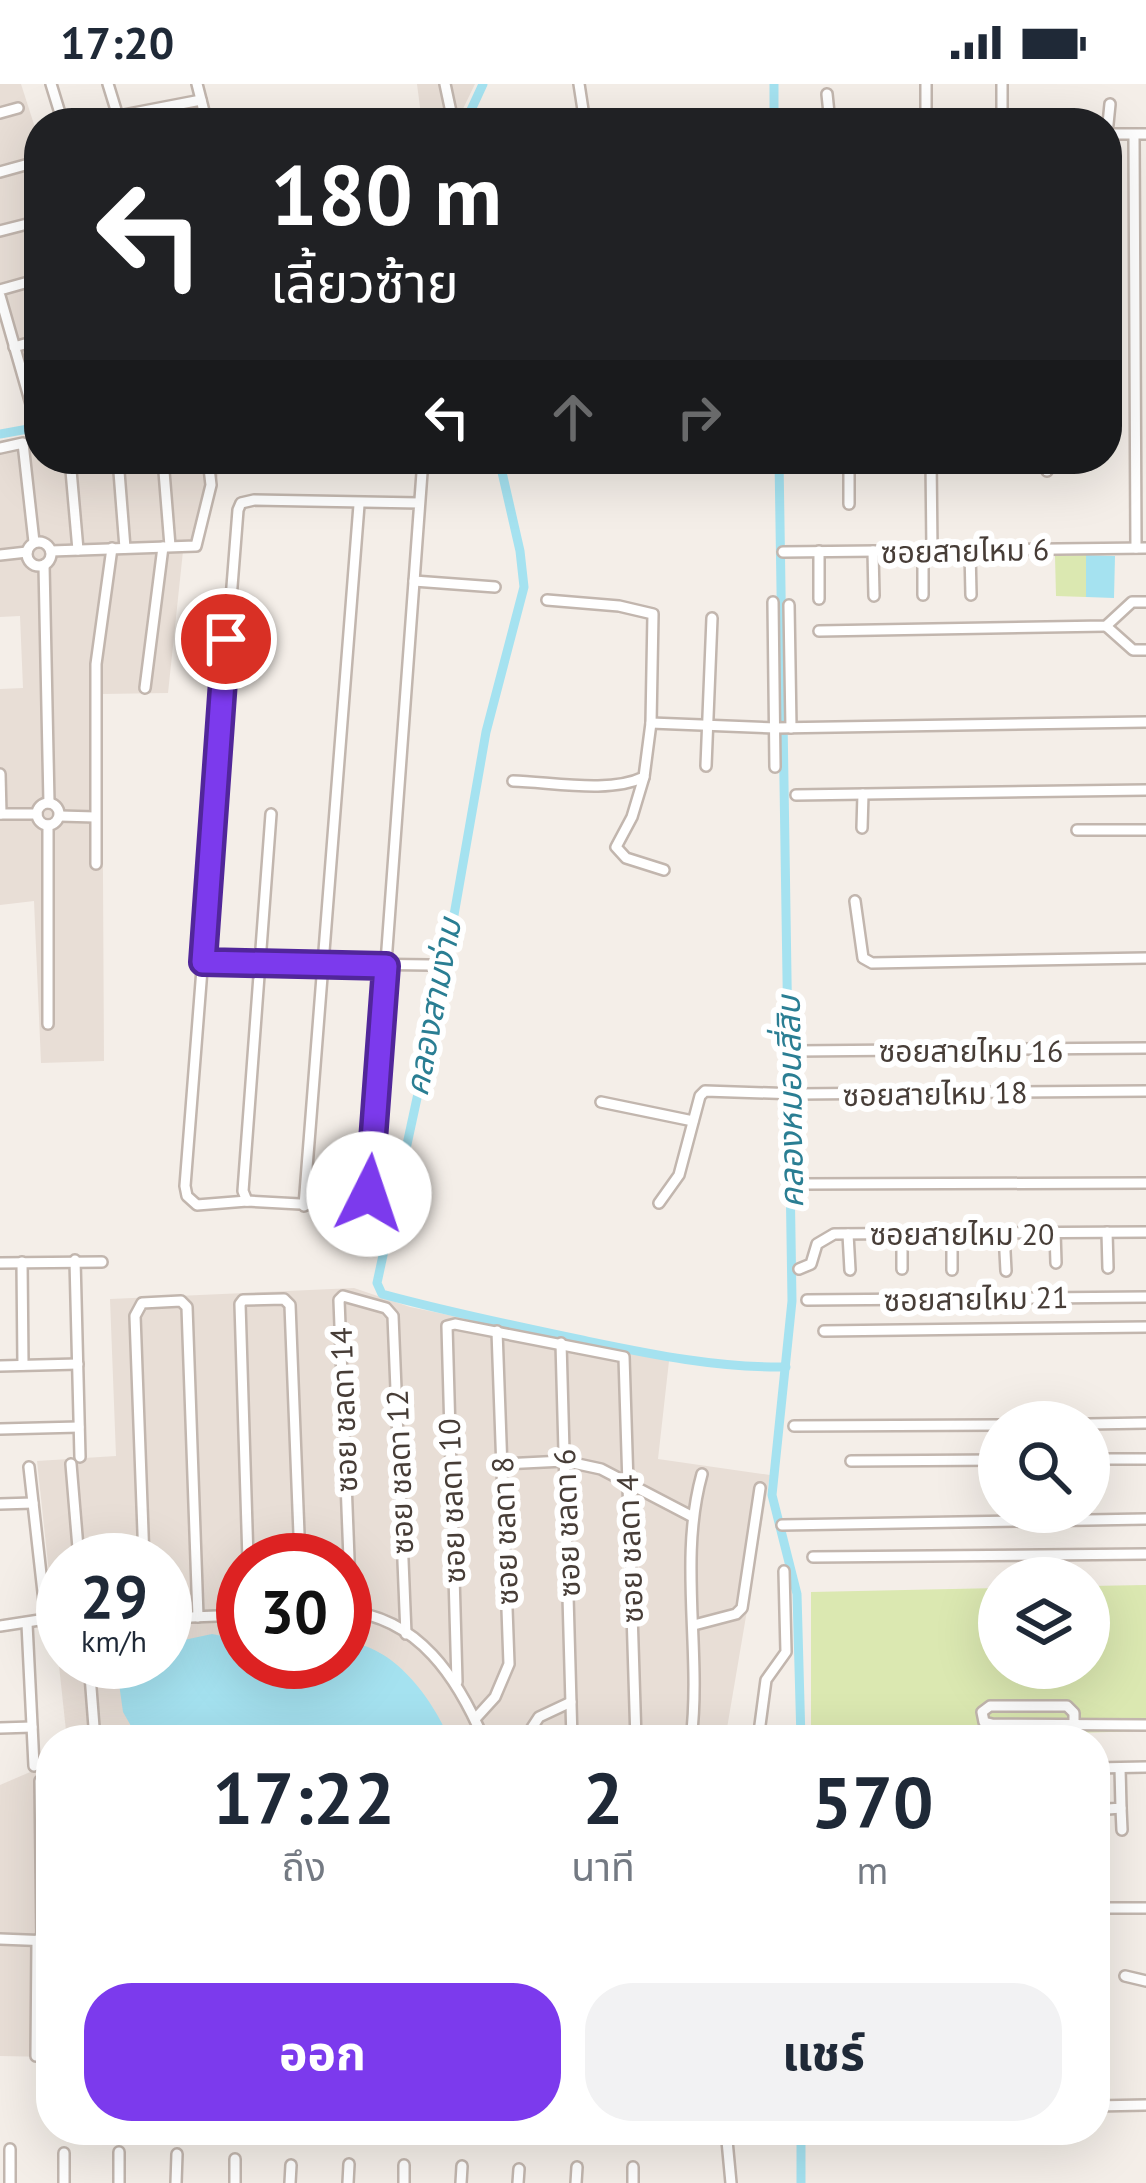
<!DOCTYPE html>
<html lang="th">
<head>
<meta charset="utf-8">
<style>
	:root { --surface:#fff; --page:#f2f2f3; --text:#1f2937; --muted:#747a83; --accent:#7c3aed }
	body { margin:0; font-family:"PT Sans","Noto Sans Thai",sans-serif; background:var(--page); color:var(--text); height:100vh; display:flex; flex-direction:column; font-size:45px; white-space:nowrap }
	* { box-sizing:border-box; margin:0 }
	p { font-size:39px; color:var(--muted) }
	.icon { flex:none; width:66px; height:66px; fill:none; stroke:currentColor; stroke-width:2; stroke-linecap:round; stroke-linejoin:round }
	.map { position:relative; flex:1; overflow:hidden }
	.drawer { position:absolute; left:36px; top:1641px; width:1074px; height:420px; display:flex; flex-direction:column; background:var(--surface); border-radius:48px; box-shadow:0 12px 48px #0002 }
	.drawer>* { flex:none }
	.hud { position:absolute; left:24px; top:24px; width:1098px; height:366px; border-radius:48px; box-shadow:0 12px 48px #0002; background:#202124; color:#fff; overflow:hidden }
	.buttons { position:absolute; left:978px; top:1317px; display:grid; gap:24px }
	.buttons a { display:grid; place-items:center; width:132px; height:132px; border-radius:50%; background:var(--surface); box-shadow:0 12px 48px #0002; font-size:60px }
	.speed { position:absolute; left:36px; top:1449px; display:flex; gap:24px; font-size:60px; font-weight:700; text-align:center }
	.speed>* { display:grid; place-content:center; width:156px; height:156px; border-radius:50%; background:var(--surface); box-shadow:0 12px 48px #0002; line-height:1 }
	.speed small { font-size:30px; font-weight:400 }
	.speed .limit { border:18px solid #d22; background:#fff; color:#111 }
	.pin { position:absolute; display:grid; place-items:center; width:102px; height:102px; color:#fff; margin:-51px; border:6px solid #fff; border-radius:50%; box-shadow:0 3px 12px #0007 }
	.me { position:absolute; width:132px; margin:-66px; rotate:4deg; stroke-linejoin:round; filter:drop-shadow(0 0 9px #0008) }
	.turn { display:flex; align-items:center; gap:42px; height:252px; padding:0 48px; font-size:54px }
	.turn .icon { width:156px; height:156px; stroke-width:2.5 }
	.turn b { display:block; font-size:84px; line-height:102px }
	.lanes { display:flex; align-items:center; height:114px; padding:0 48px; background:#0003; justify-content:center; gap:60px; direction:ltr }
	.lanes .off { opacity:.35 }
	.eta { display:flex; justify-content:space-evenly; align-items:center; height:204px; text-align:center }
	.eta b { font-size:72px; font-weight:700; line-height:84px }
	.action { display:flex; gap:24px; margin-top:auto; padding:24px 48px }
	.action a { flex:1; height:138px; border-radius:48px; background:var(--accent); color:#fff; font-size:48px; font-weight:700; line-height:138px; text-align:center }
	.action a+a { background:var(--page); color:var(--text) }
	.status { display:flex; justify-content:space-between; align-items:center; height:84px; padding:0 60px; background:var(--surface); direction:ltr }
	.status svg { height:33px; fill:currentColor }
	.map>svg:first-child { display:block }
	.residential { fill:#e8ded6; fill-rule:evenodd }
	.green { fill:#dbe8b1 }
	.water { fill:#a5e2f0 }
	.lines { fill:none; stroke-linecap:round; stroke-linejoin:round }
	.canal { stroke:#a5e2f0; stroke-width:9 }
	.minor-casing { stroke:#c2b6ae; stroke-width:14 }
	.minor { stroke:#fff; stroke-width:9 }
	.route-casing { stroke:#51269a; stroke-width:30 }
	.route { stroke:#7c3aed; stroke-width:21 }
	.labels { text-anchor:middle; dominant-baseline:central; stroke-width:12; stroke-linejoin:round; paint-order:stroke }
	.street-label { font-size:30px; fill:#473d37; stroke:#fff }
	.water-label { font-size:33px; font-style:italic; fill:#2a7e93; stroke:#fff }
</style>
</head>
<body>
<div class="status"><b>17:20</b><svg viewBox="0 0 49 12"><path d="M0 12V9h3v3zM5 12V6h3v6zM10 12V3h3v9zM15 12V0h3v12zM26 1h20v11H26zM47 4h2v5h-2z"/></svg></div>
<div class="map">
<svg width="1146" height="2099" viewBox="0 0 1146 2099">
	<rect width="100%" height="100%" fill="#f4eee8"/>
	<!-- residential -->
	<g class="residential">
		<path d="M0 0H21L39 56V335H34L0 213Z"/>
		<path d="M417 0H475L459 33 429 39H422Z"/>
		<path d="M30 352H39V375H222L200 466 183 467 168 609 102 610 104 977 41 979 34 817 0 821V605L23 604 20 532 0 533V359Z"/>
		<path d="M354 1204 410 1223 669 1277 658 1375 770 1391 725 1656H67L37 1377 116 1372 110 1215ZM63 1476H165V1578H63ZM243 1476H345V1578H243Z"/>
		<path d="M51 1679V1973L0 1972V1701Z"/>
	</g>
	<!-- green -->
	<g class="green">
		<path d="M1086 471V513L1056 512 1055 472Z"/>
		<path d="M1146 1501V1647L811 1656V1508L999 1504V1584H1089V1502Z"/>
	</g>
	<!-- water -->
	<g class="water">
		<path d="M1086 471 1115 472 1114 514 1086 513Z"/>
		<path d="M212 1550 243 1556V1578H345V1558C394 1561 432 1614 450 1656H139L123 1628 116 1578H165V1560Z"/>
	</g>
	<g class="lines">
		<!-- canal -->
		<g class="canal">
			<path d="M774 0V39"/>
			<path d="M465 39 483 0"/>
			<path d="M0 350 39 343"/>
			<path d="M499 375 520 467 524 503 486 648 443 894 377 1199 382 1210C448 1228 515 1242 582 1256 650 1270 716 1284 786 1283"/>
			<path d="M779 375 792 1217 772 1411 797 1510 801 1656"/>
			<path d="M801 2099V2046"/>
		</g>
		<defs>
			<g id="minor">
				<path d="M51 0 63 39"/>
				<path d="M108 0 120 39"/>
				<path d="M197 0 207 39"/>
				<path d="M445 0 451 28"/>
				<path d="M579 0 585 39"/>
				<path d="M926 0V39"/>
				<path d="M827 10 830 39"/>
				<path d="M0 29 18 24"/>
				<path d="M118 32 201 16"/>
				<path d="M261 39 289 33 293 39"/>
				<path d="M1002 39V0"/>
				<path d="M1107 50H1146"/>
				<path d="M1107 50 1110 20"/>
				<path d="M1134 54 1136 464"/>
				<path d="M0 88 36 78"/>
				<path d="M0 147 39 137"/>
				<path d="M0 206 39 195"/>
				<path d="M0 212 33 327"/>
				<path d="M14 263 39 256"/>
				<path d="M0 364 23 359 34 458"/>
				<path d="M70 375 78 466"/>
				<path d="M118 375 125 464"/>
				<path d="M163 375 170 462"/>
				<path d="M849 375V420"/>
				<path d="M931 375 932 466"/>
				<path d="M1047 375V387"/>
				<path d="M419 419 254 416 241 419 238 426 185 1102 187 1112 197 1121 247 1117 355 1123 369 1110 423 375"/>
				<circle cx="39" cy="470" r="12"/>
				<path d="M970 466 971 511"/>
				<path d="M51 467 196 462 211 401 208 375"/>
				<path d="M873 467 874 512"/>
				<path d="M783 468 1146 464"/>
				<path d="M0 471 27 468"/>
				<path d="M44 481 49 719"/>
				<path d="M414 497 495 503"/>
				<path d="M923 511V466"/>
				<path d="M819 515V467"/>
				<path d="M773 518 775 683"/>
				<path d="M789 521 791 644"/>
				<path d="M1106 542 1133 566H1146"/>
				<path d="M819 547 1106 542 1132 518H1146"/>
				<path d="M145 604 163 463"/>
				<path d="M651 639 775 644 1146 638"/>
				<path d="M706 682 712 534"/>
				<path d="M0 690 1 730"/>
				<path d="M644 693 632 733 616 763 626 774 664 786"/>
				<path d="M513 697C552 698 609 710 644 693L651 639 653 530 619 522 547 516"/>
				<path d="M796 711 1146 706"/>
				<circle cx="48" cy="730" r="11"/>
				<path d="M0 730H37"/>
				<path d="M60 732 95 733"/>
				<path d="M862 744 863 710"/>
				<path d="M1077 746H1146"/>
				<path d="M96 780V580L112 464"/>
				<path d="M855 817 863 874 872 879 1146 874"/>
				<path d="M203 878 430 881"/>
				<path d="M48 940V741"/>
				<path d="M796 967 1146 964"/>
				<path d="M601 1018 693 1037"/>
				<path d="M803 1100 1146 1099"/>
				<path d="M247 1117 243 1107 271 730"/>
				<path d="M659 1119 679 1091 700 1012 705 1007 798 1010 1146 1007"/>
				<path d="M304 1122 359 421"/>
				<path d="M1055 1148 1056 1179"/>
				<path d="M1107 1148 1108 1184"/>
				<path d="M902 1149V1185"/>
				<path d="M952 1149V1186"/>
				<path d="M1004 1149 1006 1187"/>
				<path d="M848 1150 850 1186"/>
				<path d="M75 1176 80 1373"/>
				<path d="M22 1178 23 1281"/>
				<path d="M0 1179 102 1178"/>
				<path d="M799 1185 811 1180 817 1160 834 1150 1146 1148"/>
				<path d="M807 1216 1146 1213"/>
				<path d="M824 1247 1146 1243"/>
				<path d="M561 1259 572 1656"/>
				<path d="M0 1282 78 1280"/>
				<path d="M1089 1340 1146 1339"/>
				<path d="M794 1342 999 1341"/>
				<path d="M0 1345 79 1343"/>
				<path d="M1089 1375H1146"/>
				<path d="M851 1377 999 1376"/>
				<path d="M71 1380 79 1476"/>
				<path d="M502 1380 564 1377 601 1385 691 1432"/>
				<path d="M0 1420 33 1419"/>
				<path d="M782 1441 1146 1435"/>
				<path d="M813 1473 1146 1470"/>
				<path d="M144 1476 135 1232 142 1219 181 1217 187 1223 198 1533"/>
				<path d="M248 1476 240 1220 243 1216 284 1215 290 1221 300 1476"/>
				<path d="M345 1527C419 1533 458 1595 484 1656"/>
				<path d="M351 1527 339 1216 343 1212 386 1224 393 1232 406 1550"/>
				<path d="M165 1534 243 1531"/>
				<path d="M27 1540 34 1682"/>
				<path d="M694 1541 736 1530 742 1524 760 1404"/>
				<path d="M0 1542 46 1535 29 1383"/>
				<path d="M89 1578 95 1656"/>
				<path d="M457 1598 447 1242 455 1240 624 1273 636 1656"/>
				<path d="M475 1635 495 1613 509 1580 497 1247"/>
				<path d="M1074 1642V1629L1067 1622H990L982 1628 984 1638 992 1640 1146 1641"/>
				<path d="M0 1644 32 1643"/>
				<path d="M524 1656 539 1633 571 1618"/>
				<path d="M691 1656C702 1568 678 1476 702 1390"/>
				<path d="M758 1656 766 1596 786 1568 784 1487"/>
				<path d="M1095 1684 1146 1683"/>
				<path d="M40 1697 42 1857"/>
				<path d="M1121 1724 1122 1746"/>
				<path d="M1095 1726 1121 1724 1120 1684"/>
				<path d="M1095 1824H1146"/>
				<path d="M0 1855 51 1857"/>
				<path d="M1125 1892 1146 1897"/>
				<path d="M36 1972 37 1856"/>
				<path d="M1095 2022 1146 2021"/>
				<path d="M726 2046 731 2099"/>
				<path d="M633 2083V2099"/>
				<path d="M10 2099V2065"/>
				<path d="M64 2099V2069"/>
				<path d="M119 2099V2068"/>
				<path d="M176 2099 177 2070"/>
				<path d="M235 2099V2075"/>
				<path d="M290 2099 291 2081"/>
				<path d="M348 2099 349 2080"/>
				<path d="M404 2099V2081"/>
				<path d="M461 2099 462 2082"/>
				<path d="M518 2099 519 2085"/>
				<path d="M576 2099 577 2083"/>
			</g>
		</defs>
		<!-- minor casing -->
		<use href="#minor" class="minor-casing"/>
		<!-- minor -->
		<use href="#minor" class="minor"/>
	</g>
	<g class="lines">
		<defs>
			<path id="route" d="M226 555 203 878 386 882 369 1110"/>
		</defs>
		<!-- route casing -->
		<use href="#route" class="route-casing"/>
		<!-- route -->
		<use href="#route" class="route"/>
	</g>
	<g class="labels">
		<!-- street labels -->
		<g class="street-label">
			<text transform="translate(965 466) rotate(-1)">ซอยสายไหม 6</text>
			<text x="971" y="966">ซอยสายไหม 16</text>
			<text transform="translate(935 1009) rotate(-1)">ซอยสายไหม 18</text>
			<text x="962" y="1149">ซอยสายไหม 20</text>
			<text transform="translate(976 1214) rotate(-1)">ซอยสายไหม 21</text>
			<text transform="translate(343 1326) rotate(-92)">ซอย ชลดา 14</text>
			<text transform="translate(399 1388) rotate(-92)">ซอย ชลดา 12</text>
			<text transform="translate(451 1417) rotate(-92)">ซอย ชลดา 10</text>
			<text transform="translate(566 1439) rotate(-92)">ซอย ชลดา 6</text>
			<text transform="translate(504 1447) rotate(-92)">ซอย ชลดา 8</text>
			<text transform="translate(629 1465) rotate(-92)">ซอย ชลดา 4</text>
		</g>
		<!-- water labels -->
		<g class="water-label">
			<text transform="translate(432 923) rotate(-79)">คลองสามง่าม</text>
			<text transform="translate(789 1018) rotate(-91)">คลองหมอนสี่สิบ</text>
		</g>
	</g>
</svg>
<div class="buttons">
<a><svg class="icon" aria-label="search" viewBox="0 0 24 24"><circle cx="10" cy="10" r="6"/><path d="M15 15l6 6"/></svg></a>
<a><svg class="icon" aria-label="layers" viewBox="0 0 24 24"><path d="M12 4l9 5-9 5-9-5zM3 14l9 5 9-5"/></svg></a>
</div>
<div class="speed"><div>29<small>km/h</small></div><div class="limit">30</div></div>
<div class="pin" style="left:226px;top:555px;background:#d93025"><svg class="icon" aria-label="arrive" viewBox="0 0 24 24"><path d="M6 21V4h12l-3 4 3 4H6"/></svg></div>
<svg class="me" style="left:369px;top:1110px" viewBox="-20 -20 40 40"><circle r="19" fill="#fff"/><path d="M0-13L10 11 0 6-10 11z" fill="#7c3aed"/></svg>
<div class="hud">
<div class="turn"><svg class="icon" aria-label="left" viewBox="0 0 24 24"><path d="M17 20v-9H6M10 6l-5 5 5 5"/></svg><div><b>180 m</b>เลี้ยวซ้าย</div></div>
<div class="lanes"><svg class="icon" aria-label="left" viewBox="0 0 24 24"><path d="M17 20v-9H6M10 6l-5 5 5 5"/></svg><svg class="icon off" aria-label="ahead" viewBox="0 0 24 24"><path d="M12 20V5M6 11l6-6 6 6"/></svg><svg class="icon off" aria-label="right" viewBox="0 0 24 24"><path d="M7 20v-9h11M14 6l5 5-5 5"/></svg></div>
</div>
<section class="drawer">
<div class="eta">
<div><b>17:22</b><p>ถึง</p></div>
<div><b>2</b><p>นาที</p></div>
<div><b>570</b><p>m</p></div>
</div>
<div class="action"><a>ออก</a><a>แชร์</a></div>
</section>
</div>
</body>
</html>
